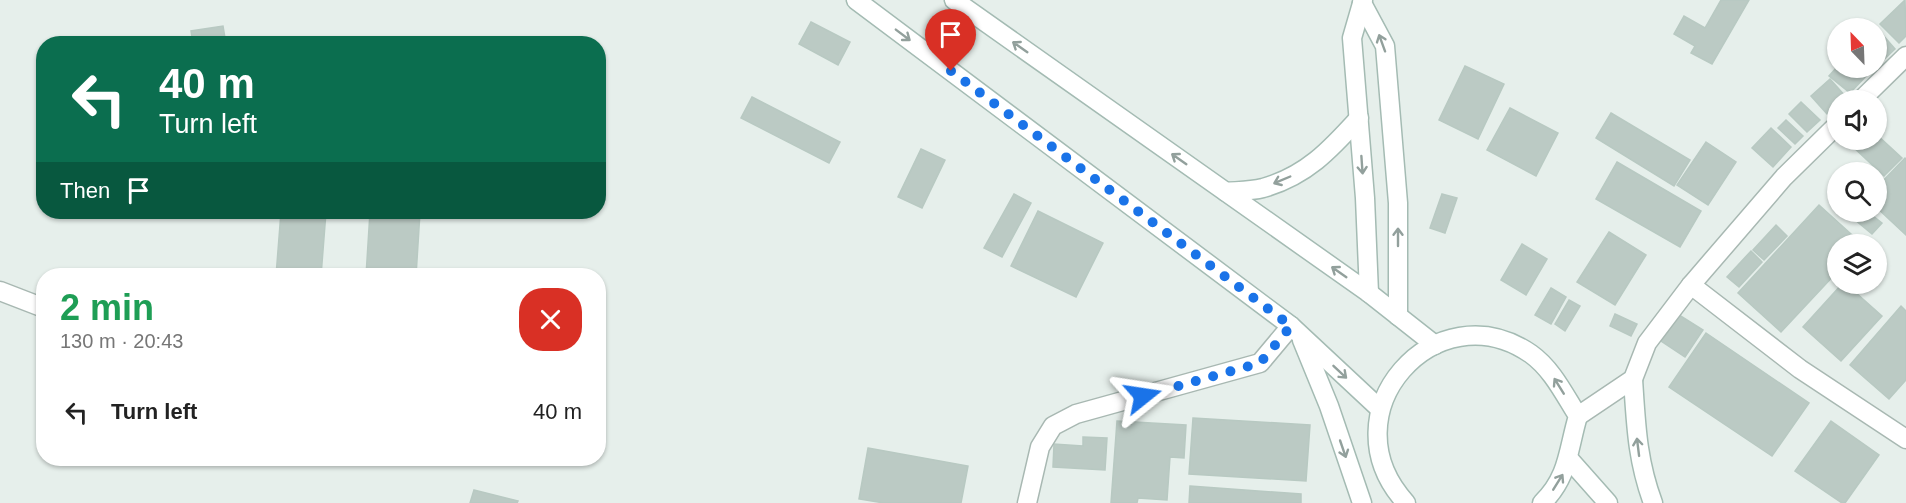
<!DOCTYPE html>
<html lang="en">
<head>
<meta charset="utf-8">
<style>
	:root { --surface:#fff; --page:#f2f2f2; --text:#222; --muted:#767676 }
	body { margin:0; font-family:Arial,sans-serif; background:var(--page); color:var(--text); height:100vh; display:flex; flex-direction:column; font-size:22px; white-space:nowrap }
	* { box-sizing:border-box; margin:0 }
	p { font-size:20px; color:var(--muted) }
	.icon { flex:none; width:33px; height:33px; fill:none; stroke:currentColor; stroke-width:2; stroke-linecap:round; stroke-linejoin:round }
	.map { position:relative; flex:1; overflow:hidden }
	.side { position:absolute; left:36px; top:268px; width:570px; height:198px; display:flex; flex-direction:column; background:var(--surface); border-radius:24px; box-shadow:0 2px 4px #0004 }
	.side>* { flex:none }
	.banner { position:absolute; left:36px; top:36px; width:570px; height:183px; border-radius:24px; box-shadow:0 2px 4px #0004; background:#0b6e4f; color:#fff; overflow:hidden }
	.needle { width:39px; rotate:337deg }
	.controls { position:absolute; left:1827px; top:18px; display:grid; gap:12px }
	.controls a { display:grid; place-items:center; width:60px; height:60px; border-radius:50%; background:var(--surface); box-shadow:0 2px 4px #0004; font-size:30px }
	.pin { position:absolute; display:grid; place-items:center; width:51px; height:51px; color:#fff; margin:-62px -26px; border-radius:50% 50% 50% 0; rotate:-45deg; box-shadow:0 0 6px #0007 }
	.pin .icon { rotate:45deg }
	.me { position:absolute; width:66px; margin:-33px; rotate:75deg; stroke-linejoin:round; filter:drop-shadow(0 0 4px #0008) }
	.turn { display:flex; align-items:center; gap:21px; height:126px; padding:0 24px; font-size:27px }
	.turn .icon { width:78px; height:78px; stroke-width:2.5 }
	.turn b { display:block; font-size:42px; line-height:51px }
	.then { display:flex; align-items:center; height:57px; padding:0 24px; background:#0003; gap:12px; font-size:22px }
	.round { display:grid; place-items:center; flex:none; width:63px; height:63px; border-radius:24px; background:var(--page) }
	.head { display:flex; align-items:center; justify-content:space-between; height:102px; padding:0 24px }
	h1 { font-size:36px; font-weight:700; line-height:45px; color:#1e9e55 }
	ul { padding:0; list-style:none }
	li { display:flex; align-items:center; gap:18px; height:84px; padding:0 24px }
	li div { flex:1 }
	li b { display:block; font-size:22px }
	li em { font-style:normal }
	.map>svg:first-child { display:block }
	.building { fill:#bbcac4; stroke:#b8c9c2; stroke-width:1.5 }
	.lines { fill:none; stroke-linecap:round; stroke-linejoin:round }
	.street-casing { stroke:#a8b8b2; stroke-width:21 }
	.secondary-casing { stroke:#a4bbb3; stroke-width:21 }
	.street { stroke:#fff; stroke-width:18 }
	.secondary { stroke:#fff; stroke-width:18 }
	.oneway { stroke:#92a09c }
	.route { stroke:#1a73e8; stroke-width:10; stroke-dasharray:0 18 }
</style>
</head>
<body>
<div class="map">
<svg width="1906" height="503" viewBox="0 0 1906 503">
	<rect width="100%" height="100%" fill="#e6efeb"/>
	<!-- building -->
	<g class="building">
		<path d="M1721 0H1749L1712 64 1691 53 1695 46 1674 34 1684 16 1705 28Z"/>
		<path d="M1905 0 1906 36 1899 43 1880 24Z"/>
		<path d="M811 22 850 42 838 65 799 44Z"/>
		<path d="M223 26 226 44H193L191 31Z"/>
		<path d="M1876 27 1895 49 1877 66 1876 28H1874Z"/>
		<path d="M39 63H44V114H42Z"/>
		<path d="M1465 66 1504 84 1478 139 1439 120Z"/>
		<path d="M1838 66V68H1860L1868 74 1850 93 1829 76Z"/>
		<path d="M1830 79 1846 97 1842 100H1838V104L1827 114 1811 96Z"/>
		<path d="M752 97 840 142 829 163 741 118Z"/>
		<path d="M1801 102 1820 120 1807 132 1789 114Z"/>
		<path d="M1510 108 1558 133 1536 176 1487 150Z"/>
		<path d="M1611 113 1690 160 1674 186 1596 138Z"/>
		<path d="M1786 120 1803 136 1795 144 1778 128Z"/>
		<path d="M1771 128 1791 147 1773 167 1752 148Z"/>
		<path d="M1876 134 1902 158 1884 176 1851 145 1856 140H1876Z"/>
		<path d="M1706 142 1736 162 1708 205 1677 185Z"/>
		<path d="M921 149 945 160 922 208 898 197Z"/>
		<path d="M1905 158 1906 159V235L1876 207V188Z"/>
		<path d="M1617 162 1701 211 1680 247 1596 199Z"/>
		<path d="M1014 194 1031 203 1002 257 984 248Z"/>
		<path d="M1442 194 1457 198 1445 233 1430 228Z"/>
		<path d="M1819 205 1862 244H1838V271L1781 332 1738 293Z"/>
		<path d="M1038 211 1103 243 1076 297 1011 266Z"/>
		<path d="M281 212H326L321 276H276Z"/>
		<path d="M370 212H420L416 276H366Z"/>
		<path d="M1861 212H1868L1882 223 1872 234 1855 220Z"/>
		<path d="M1776 225 1787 236 1764 260 1753 250Z"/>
		<path d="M1609 232 1646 255 1615 305 1577 282Z"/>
		<path d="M1522 244 1547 259 1526 295 1501 280Z"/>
		<path d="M1751 251 1762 262 1739 287 1727 277Z"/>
		<path d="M1842 284H1846L1882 316 1841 361 1803 327Z"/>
		<path d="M1551 288 1566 297 1551 324 1535 315Z"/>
		<path d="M1569 300 1580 306 1565 331 1555 324Z"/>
		<path d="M1901 306 1906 311V380L1889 399 1850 365Z"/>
		<path d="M1615 314 1637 324 1631 336 1610 326Z"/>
		<path d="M1679 315 1703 330 1685 357 1661 341Z"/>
		<path d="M1706 333 1809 403 1772 456 1669 387Z"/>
		<path d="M1193 418 1310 425 1306 481 1189 474Z"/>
		<path d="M1117 421 1186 425 1184 458 1170 457 1167 500 1138 498 1137 503H1111Z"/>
		<path d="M1831 421 1879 455 1845 503H1842L1795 471Z"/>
		<path d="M1083 437 1107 438 1105 470 1053 467 1054 444 1083 446Z"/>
		<path d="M868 448 968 466 961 503H884L859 499Z"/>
		<path d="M1190 486 1301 494V503H1189Z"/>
		<path d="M474 490 518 501 517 503H470Z"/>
	</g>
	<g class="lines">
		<defs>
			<g id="street">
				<path d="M1861 100 1906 56"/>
				<path d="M1691 285 1800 369 1906 439"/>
				<path d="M0 291 44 308"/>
				<path d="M1578 416 1633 379 1647 343 1691 285 1784 177 1838 124"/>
				<path d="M1027 503 1040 447 1053 426 1076 414 1260 363 1291 326"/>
			</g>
			<g id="secondary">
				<path d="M856 0 1291 326 1380 409"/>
				<path d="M954 0 1369 293 1435 345"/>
				<path d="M1363 0 1352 38 1365 198 1369 293"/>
				<path d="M1362 3 1385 46 1398 203V316"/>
				<path d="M1226 192C1238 191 1251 191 1263 188 1306 176 1330 150 1359 118"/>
				<path d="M1302 340 1329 406 1362 503"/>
				<path d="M1633 379C1636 424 1637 460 1653 503"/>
				<path d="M1569 459 1608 503"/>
				<path d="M1406 503C1324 413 1436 288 1531 354 1552 369 1564 394 1578 416 1568 449 1569 477 1542 503"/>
			</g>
		</defs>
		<!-- street casing -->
		<use href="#street" class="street-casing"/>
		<!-- secondary casing -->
		<use href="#secondary" class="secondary-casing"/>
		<!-- street -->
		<use href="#street" class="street"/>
		<!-- secondary -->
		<use href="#secondary" class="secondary"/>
	</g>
	<!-- one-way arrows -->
	<defs><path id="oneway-shaft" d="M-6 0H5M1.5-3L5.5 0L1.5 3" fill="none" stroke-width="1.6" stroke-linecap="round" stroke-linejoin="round" transform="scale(1.5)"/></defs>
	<g class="oneway">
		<use href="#oneway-shaft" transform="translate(903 35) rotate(37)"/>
		<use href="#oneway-shaft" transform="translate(1382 43) rotate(-110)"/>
		<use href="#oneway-shaft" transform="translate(1020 47) rotate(-145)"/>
		<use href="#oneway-shaft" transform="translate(1179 159) rotate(-145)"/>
		<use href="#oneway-shaft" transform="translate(1362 165) rotate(86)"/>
		<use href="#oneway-shaft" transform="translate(1282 180) rotate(157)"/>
		<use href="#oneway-shaft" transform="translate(1398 237) rotate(-90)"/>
		<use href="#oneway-shaft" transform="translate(1339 272) rotate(-145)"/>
		<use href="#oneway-shaft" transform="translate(1340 372) rotate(43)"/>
		<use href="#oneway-shaft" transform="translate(1559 386) rotate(-122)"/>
		<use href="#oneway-shaft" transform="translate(1638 447) rotate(-97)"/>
		<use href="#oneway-shaft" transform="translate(1343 449) rotate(71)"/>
		<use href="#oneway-shaft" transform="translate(1558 482) rotate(-58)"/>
	</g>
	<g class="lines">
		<!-- route -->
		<path class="route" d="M951 71 1291 326 1260 363 1143 396"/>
	</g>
</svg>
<div class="controls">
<a><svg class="needle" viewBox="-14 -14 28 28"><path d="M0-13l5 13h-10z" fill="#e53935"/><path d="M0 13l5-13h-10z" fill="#767676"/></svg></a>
<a><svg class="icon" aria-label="sound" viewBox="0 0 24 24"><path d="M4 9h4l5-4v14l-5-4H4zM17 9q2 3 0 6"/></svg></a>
<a><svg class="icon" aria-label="search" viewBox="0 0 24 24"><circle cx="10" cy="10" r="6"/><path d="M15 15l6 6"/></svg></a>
<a><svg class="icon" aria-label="layers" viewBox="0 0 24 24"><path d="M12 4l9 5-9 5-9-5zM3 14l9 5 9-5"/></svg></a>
</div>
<div class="pin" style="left:951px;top:71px;background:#d93025"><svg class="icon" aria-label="arrive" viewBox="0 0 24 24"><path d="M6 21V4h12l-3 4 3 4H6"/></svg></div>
<svg class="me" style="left:1143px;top:396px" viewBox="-20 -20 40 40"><path d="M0-17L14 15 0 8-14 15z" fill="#1a73e8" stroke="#fff" stroke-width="4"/></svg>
<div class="banner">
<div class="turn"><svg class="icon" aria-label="left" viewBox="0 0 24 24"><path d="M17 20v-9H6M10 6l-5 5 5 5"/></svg><div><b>40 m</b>Turn left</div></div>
<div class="then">Then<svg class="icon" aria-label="arrive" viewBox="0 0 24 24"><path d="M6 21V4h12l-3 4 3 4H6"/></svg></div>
</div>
<section class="side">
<div class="head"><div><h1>2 min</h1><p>130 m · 20:43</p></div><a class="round" style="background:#d93025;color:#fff"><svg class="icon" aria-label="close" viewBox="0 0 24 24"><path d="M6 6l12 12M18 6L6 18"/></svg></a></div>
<ul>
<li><svg class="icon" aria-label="left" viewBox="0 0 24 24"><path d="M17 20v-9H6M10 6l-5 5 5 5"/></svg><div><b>Turn left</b></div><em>40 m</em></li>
</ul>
</section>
</div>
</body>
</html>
